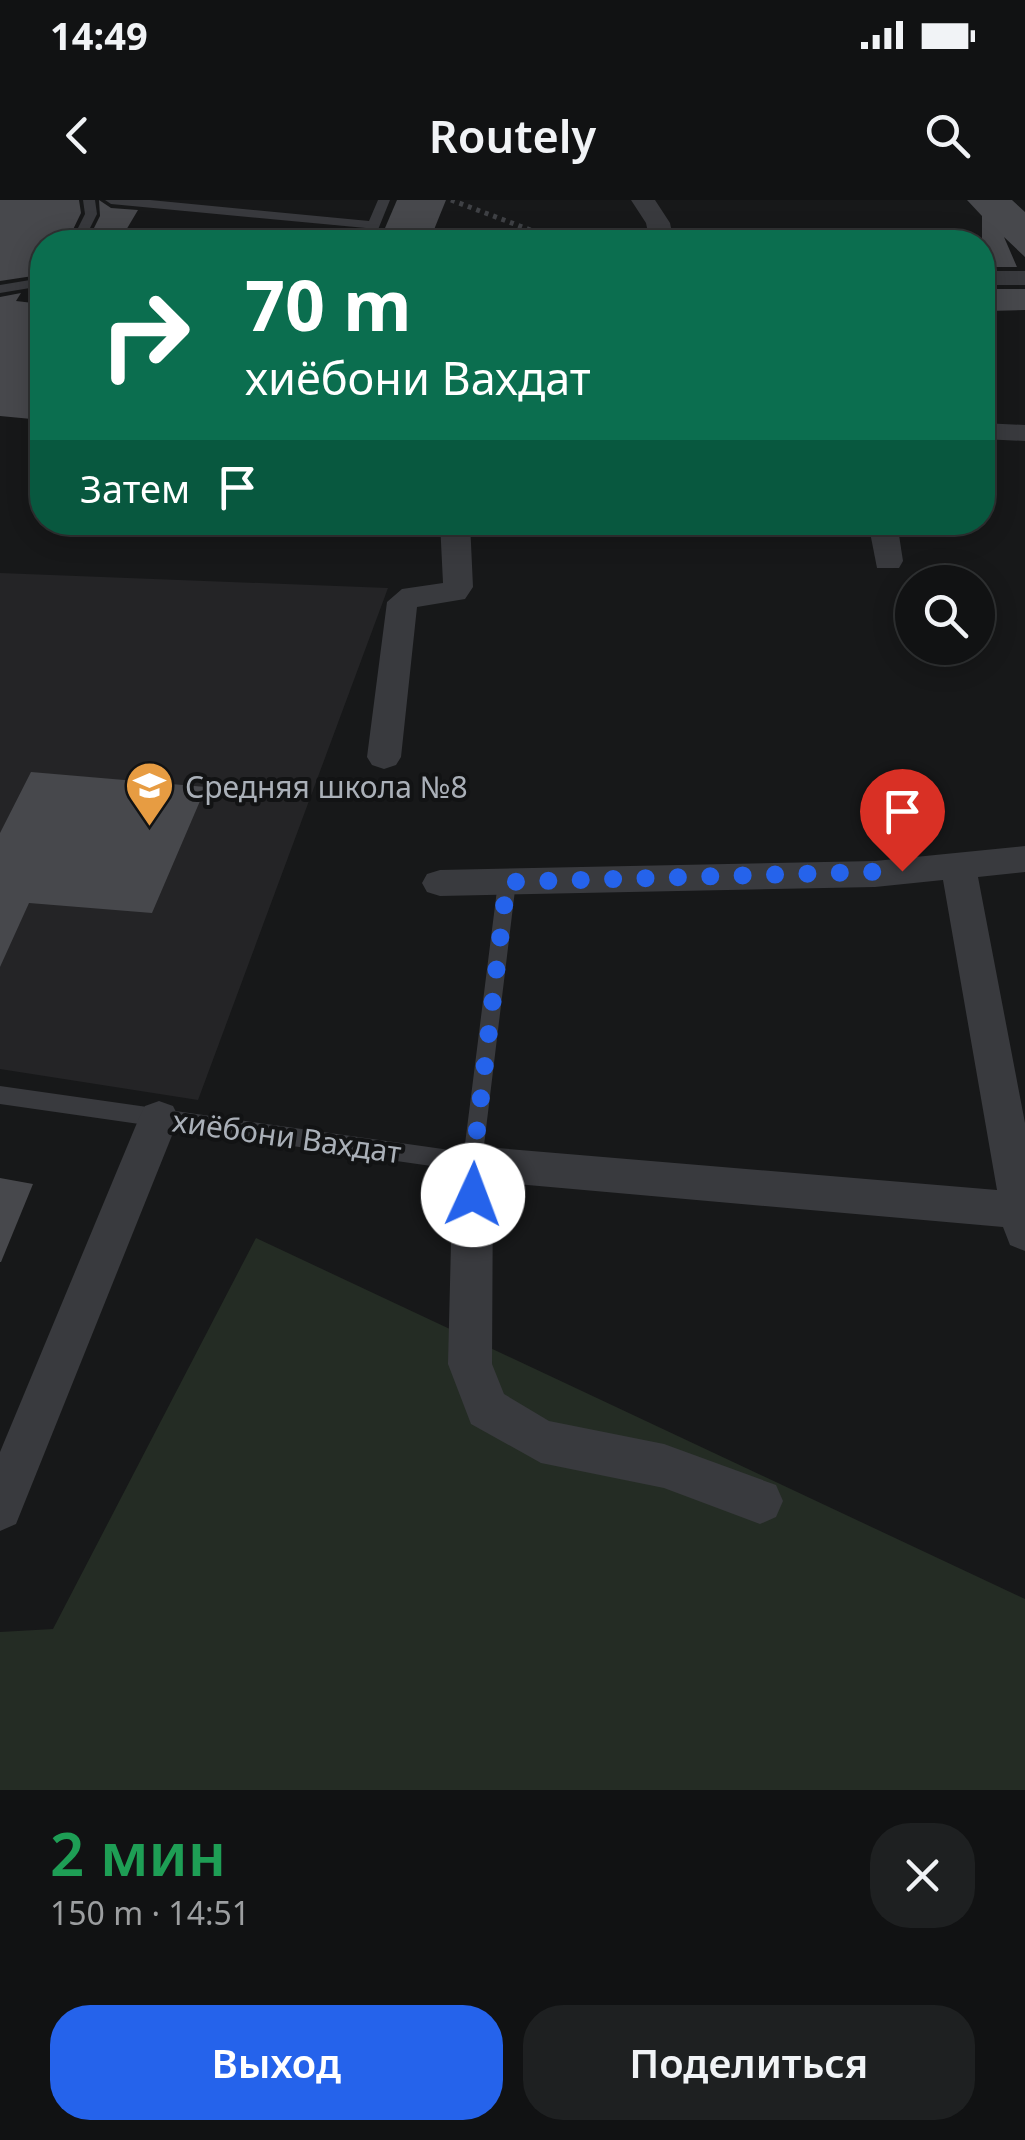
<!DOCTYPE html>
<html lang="ru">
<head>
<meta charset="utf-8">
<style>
	:root { --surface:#111213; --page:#1e2021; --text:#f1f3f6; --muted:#9c9ea0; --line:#303233; --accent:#2563eb }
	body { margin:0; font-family:"Noto Sans",sans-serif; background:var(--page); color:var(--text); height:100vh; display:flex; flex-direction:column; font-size:38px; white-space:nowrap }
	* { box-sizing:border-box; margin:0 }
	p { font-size:32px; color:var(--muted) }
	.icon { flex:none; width:55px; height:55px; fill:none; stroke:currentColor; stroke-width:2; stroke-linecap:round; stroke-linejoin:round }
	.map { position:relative; height:1590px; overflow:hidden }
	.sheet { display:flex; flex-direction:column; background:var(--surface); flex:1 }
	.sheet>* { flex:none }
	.guide { position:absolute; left:30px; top:30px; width:965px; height:305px; border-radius:40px; box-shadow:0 5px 25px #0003,0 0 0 2px var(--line); background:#0b6e4f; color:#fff; overflow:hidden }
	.buttons { position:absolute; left:895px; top:365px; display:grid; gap:20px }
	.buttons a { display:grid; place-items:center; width:100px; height:100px; border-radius:50%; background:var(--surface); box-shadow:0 5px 25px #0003,0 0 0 2px var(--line); font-size:50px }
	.pin { position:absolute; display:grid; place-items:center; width:85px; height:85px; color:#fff; margin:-102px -42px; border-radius:50% 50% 50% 0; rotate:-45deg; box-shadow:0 0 10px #0007 }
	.pin .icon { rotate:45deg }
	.me { position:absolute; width:110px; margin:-55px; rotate:2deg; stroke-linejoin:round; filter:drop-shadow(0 0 8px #0008) }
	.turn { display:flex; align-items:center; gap:35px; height:210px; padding:0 50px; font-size:45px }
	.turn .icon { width:130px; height:130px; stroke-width:2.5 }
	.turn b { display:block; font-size:70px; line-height:85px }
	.then { display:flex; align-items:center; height:95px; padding:0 50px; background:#0003; gap:20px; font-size:38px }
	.round { display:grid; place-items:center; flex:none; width:105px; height:105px; border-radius:40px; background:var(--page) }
	.head { display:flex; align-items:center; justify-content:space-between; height:170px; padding:0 50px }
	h1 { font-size:60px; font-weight:600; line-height:75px; color:#1e9e55 }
	.primary-button { display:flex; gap:20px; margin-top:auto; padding:20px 50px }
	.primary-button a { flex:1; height:115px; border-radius:40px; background:var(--accent); color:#fff; font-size:40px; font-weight:600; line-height:115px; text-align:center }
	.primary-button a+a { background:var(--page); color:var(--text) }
	.status { display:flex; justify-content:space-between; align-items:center; height:70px; padding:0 50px; background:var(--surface); direction:ltr }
	.status svg { height:28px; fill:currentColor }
	header { display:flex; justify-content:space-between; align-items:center; height:130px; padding:0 50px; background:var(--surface); font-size:45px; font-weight:600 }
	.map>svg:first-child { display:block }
	.built { fill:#242426 }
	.green { fill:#242c24 }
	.building { fill:#47484c }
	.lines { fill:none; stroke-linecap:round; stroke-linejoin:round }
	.path { stroke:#3f4145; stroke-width:5; stroke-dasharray:4 5; stroke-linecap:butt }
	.lane { fill:#393a3e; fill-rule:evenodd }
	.street { fill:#393a3e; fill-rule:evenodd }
	.route { stroke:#2563eb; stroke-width:18; stroke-dasharray:0 32.4 }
	.labels { text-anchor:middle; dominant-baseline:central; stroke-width:8; stroke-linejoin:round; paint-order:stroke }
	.poi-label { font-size:30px; fill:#aab0b8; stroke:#121314; text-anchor:start }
	.street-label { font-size:30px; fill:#aab0b8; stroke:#121314 }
</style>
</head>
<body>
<div class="status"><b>14:49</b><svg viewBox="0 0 49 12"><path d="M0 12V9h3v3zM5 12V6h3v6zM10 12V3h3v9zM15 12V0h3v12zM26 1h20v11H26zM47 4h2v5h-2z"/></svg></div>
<header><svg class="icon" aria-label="back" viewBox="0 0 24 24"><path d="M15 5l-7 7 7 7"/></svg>Routely<svg class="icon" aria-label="search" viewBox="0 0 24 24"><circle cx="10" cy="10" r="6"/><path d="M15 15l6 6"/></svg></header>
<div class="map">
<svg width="1025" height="1590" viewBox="0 0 1025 1590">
	<rect width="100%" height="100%" fill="#171819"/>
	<!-- built -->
	<path class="built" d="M0 373 388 388 198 900 0 869Z"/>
	<!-- green -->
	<path class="green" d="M256 1038 1025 1399V1590H0V1432L53 1429Z"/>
	<!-- building -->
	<g class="building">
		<path d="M0 0H79L81 13 67 42H42V60L33 76 0 81Z"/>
		<path d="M99 0 111 8 138 10 119 42H87L100 16Z"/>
		<path d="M397 0H446L429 42H379Z"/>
		<path d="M967 0H1012L1025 12V57L1004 37 1017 67H982V16Z"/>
		<path d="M982 89H1025V110L987 111Z"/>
		<path d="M21 93 16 101 42 104V220L0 216V97Z"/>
		<path d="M31 572 206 587 152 713 29 703 0 767V633Z"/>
		<path d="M0 978 33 984 1 1062H0Z"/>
	</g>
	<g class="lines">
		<!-- path -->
		<path class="path" d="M451 0 562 42"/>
		<!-- lane -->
		<g class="lane">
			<path d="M83 0H95L97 14 83 42H71L85 14Z"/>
			<path d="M105 0H150L369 21 378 0H390L373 42H361L366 28 111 4Z"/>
			<path d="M42 78V86L0 93V85Z"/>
			<path d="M507 675 516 682 481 970 473 972 0 904V886L464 952 498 682Z"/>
		</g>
		<!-- street -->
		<g class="street">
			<path d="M631 0H655L670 23 674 42H650L646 23Z"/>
			<rect x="982" y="71" width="43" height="14"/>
			<path d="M982 223 1025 225V241L982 239Z"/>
			<path d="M440 322H470L473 387 465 399 417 407 401 557 396 565 384 569 372 565 367 557 387 402 402 389 443 383Z"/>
			<path d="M868 322H897L903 361 899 368H877Z"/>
			<path d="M1025 646V672L978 677 1025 923V1051L1010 1045 1003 1027 493 982 492 1164 504 1194 549 1221 664 1244 776 1285 783 1301 776 1317 760 1324 664 1288 541 1263 471 1224 448 1164 453 963 459 951 473 946 997 990 943 680 875 687 440 696 427 692 422 683 427 674 440 670 875 661Z"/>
			<path d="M159 901 173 906 179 918 16 1324 0 1331V1252L139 918 145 906Z"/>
		</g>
	</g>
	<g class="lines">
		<!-- route -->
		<path class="route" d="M473 995V963L507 682 902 671"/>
	</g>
	<!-- icons -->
	<defs>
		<symbol id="school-pin" viewBox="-11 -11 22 30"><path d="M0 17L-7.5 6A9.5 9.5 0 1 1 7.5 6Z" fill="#e79c42" stroke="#121314"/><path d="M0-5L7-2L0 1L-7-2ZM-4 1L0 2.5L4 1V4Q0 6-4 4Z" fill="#fff"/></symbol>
	</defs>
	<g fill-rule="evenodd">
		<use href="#school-pin" x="122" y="558" width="55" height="75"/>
	</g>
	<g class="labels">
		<!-- poi labels -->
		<g class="poi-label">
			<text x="185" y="586">Средняя школа №8</text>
		</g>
		<!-- street labels -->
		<g class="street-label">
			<text transform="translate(287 936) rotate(8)">хиёбони Вахдат</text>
		</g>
	</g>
</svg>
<div class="buttons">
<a><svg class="icon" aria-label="search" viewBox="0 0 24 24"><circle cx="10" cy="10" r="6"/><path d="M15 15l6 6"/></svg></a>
</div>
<div class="pin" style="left:902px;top:671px;background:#d93025"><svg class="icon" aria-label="arrive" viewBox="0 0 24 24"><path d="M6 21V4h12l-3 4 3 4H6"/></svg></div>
<svg class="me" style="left:473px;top:995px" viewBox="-20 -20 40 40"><circle r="19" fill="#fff"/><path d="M0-13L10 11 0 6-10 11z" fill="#2563eb"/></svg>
<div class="guide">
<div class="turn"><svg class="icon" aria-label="right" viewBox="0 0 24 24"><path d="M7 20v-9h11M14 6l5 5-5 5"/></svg><div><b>70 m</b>хиёбони Вахдат</div></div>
<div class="then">Затем<svg class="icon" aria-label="arrive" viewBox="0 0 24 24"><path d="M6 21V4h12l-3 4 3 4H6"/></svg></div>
</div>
</div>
<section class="sheet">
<div class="head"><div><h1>2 мин</h1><p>150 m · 14:51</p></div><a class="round"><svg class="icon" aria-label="close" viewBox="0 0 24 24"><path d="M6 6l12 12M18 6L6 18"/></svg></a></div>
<div class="primary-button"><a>Выход</a><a>Поделиться</a></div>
</section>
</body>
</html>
